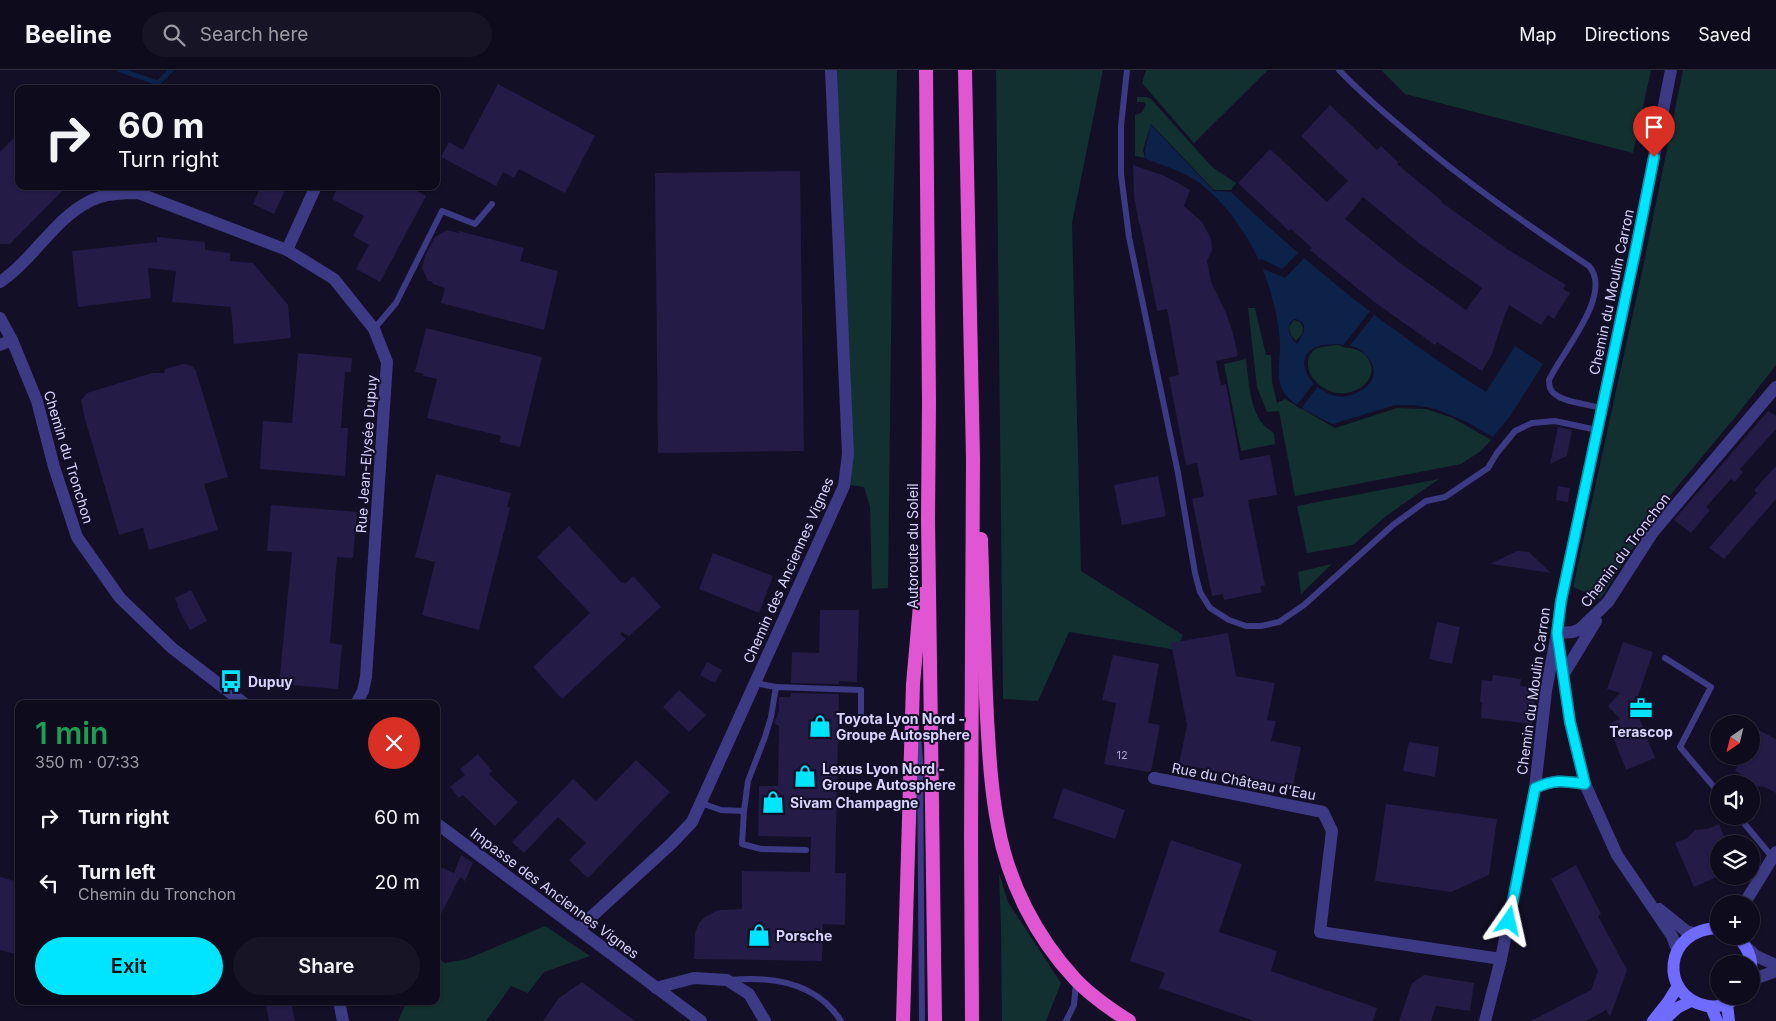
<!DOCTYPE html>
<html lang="en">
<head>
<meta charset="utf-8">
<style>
	:root { --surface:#0e0b1c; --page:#171425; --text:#f1f3f6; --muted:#9b9ba3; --line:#2e2b3b; --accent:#00e5ff }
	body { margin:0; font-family:Inter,sans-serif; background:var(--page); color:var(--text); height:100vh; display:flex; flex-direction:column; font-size:19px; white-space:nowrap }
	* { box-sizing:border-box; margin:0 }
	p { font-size:16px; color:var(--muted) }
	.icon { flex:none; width:28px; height:28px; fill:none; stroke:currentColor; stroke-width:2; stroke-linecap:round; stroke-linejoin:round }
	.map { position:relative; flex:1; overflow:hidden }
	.drawer { position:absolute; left:15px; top:630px; width:425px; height:305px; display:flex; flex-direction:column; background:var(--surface); border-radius:10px; box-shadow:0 1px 4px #0004,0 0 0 1px var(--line) }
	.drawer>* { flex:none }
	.hud { position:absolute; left:15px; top:15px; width:425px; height:105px; border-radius:10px; box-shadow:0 1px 4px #0004,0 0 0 1px var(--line); background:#0e0b1c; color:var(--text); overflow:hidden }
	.needle { width:32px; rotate:215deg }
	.buttons { position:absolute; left:1710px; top:645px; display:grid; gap:10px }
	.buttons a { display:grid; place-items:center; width:50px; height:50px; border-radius:50%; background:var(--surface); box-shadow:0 1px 4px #0004,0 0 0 1px var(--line); font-size:25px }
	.pin { position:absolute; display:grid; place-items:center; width:42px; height:42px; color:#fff; margin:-51px -21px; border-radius:50% 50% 50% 0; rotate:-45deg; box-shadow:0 0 5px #0007 }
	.pin .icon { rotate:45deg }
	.me { position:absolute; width:55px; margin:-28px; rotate:11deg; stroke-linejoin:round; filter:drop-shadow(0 0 4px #0008) }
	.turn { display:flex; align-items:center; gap:18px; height:105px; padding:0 20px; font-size:22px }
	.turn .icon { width:65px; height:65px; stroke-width:2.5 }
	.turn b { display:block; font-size:35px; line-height:42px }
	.round { display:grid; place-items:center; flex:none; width:52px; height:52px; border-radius:26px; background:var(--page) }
	.summary { display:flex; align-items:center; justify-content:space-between; height:85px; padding:0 20px }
	h1 { font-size:30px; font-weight:600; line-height:38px; color:#1e9e55 }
	.action { display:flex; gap:10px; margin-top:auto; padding:10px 20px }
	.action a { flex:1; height:58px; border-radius:30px; background:var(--accent); color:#111; font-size:20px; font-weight:600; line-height:58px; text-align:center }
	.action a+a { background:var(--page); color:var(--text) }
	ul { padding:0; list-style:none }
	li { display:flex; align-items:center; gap:15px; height:65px; padding:0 20px }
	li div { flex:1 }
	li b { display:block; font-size:19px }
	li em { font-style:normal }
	header { display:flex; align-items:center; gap:30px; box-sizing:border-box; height:70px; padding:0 25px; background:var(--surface); border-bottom:1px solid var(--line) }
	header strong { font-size:24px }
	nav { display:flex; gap:28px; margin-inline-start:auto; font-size:18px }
	.search { width:350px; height:45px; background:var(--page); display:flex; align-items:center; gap:12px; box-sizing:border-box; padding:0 18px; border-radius:28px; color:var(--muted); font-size:19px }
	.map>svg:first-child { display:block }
	.green { fill:#12302f }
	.water { fill:#0c2248; fill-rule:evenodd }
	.pier { fill:#130f26 }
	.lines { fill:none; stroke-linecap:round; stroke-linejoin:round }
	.stream { stroke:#0c2248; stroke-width:5 }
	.building { fill:#241b47; fill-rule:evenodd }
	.service { stroke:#3d3a85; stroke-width:6 }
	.minor { stroke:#3d3a85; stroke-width:12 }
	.tertiary { stroke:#3d3a85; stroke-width:12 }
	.secondary { stroke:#6f6bff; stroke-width:12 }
	.trunk { stroke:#e055d1; stroke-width:14 }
	.route-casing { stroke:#0095a6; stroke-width:12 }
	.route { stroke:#00e5ff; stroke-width:9 }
	.labels { text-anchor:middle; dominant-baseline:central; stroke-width:4; stroke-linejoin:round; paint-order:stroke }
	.number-label { font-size:11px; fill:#aca6d1 }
	.street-label { font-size:14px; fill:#d9d4ff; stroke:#130f26 }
	.poi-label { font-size:14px; font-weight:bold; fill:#d9d4ff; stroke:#130f26; text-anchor:start }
</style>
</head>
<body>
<header>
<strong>Beeline</strong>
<div class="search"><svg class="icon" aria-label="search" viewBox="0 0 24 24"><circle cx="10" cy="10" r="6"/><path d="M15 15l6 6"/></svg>Search here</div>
<nav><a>Map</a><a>Directions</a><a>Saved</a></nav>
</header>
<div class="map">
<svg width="1776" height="951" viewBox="0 0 1776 951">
	<rect width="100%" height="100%" fill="#130f26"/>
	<!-- green -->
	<g class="green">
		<path d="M837 0H897L892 187 888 518 872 519 870 437 864 417 850 415Z"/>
		<path d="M996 0H1103L1072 153 1081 501 1183 565 1177 580 1069 562 1038 631 1003 629Z"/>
		<path d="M1146 0H1268L1194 73 1142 13Z"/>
		<path d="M1381 0H1651L1633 83 1405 24Z"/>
		<path d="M1683 0H1776V295L1741 340 1657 441 1600 529 1573 517 1641 207Z"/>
		<path d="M1137 27H1147L1151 29 1212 97 1236 113 1231 120H1214L1151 54 1143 80 1145 88 1135 86V45L1141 43 1146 35 1144 32H1137Z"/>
		<path d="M1248 238H1255L1266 285H1271L1272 312 1277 333 1285 329 1335 358 1397 338 1426 339 1453 348 1491 370 1481 381 1461 394 1295 426 1279 341 1267 342 1257 317Z"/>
		<path d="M1294 250 1300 252 1303 257 1302 264 1296 271 1291 265 1289 257Z"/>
		<path d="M1337 275C1345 277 1356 278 1363 283 1392 308 1340 345 1312 307 1306 298 1306 282 1318 278 1324 276 1331 276 1337 275Z"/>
		<path d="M1246 289C1248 308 1250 338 1262 353 1265 357 1270 360 1274 363L1275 374 1241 381 1224 294Z"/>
		<path d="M1439 409 1386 446 1353 475 1307 483 1297 436Z"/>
		<path d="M1332 494 1301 524 1298 502Z"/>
		<path d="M999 803 1008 832 1061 913 1046 951H1002L1001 859Z"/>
		<path d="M545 856 590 886 544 902 528 923 511 916 486 951H398L407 931H436V886L445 893 467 889Z"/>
	</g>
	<!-- water -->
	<path class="water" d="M1151 55 1214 121 1231 122C1312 199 1391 262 1486 322L1515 276 1543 294 1511 345 1493 367 1467 352 1436 339 1414 335H1395L1333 354C1318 347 1295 337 1285 324 1274 309 1281 288 1280 271 1275 213 1248 152 1201 114 1186 102 1164 96 1146 89L1145 80ZM1294 249C1311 252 1303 265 1297 274 1290 268 1284 256 1294 249ZM1336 274C1342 275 1349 275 1355 277 1368 282 1381 302 1369 314 1367 317 1363 319 1360 321 1327 344 1282 290 1317 277 1322 274 1330 275 1336 274Z"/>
	<!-- pier -->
	<g class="pier">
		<path d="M1299 182 1305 187 1285 208 1264 199 1260 200 1256 191 1262 189 1282 199Z"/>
		<path d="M1370 241 1374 245 1348 278 1342 277Z"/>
		<path d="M1315 312 1318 316 1301 339 1296 336Z"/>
	</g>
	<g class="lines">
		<!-- stream -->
		<path class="stream" d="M120 0 158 13 171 0"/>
	</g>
	<!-- building -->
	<g class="building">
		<path d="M498 14 595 66 565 123 519 99 514 108 503 102 496 116 441 87 449 72 463 80Z"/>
		<path d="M1330 35 1377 80 1381 76 1398 92 1397 94 1442 131 1441 132 1507 179 1566 215 1563 219 1570 223 1554 249 1548 245 1541 255 1509 235 1502 253 1492 284 1482 301 1437 272 1435 275 1373 231 1310 180 1312 178 1291 159 1289 161 1238 113 1270 79 1327 132 1348 111 1301 66ZM1363 127 1420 174 1482 218 1466 240 1400 193 1345 149Z"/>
		<path d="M19 63V116H67L10 174H0V82Z"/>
		<path d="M1133 95 1165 106 1190 120 1184 136 1202 152 1211 169 1212 180 1207 191 1211 212 1226 243 1233 263 1238 286 1216 291 1221 315 1226 314 1240 390 1270 385 1277 425 1248 430 1265 515 1260 517 1262 522 1224 530 1223 524 1212 526 1192 429 1204 426 1197 393 1186 395 1169 307 1179 305 1167 239 1157 241 1140 154H1139L1134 126Z"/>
		<path d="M800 101 804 381 658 383 655 103Z"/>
		<path d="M261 116H287L274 144 253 134Z"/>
		<path d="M339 116H408L426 126 380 212 356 199 369 175 353 166 364 146 332 129Z"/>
		<path d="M447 160 459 163V161L524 178 520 191 558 201 544 260 441 233 445 218 433 214 431 211H428L422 198 425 186 435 167Z"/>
		<path d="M157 167 205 172V180L230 183V191L253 193 288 235 291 268 234 274 231 237 172 232 176 201 148 198 151 228 78 237 72 181 157 172Z"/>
		<path d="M426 258 542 287 520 377 499 372 501 366 427 348 437 309 423 306 424 304 415 302Z"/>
		<path d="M298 283 352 288 351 302H345L341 358H348L345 406 260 399 263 351 292 353Z"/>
		<path d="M183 294 192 296 196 301 228 407 204 414 218 460 149 480 143 458 119 465 85 349 81 330 87 323 152 303H164L165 299Z"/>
		<path d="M1768 341 1776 346V359L1740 399 1743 402 1735 412 1731 409 1706 437 1710 440 1691 463 1674 450Z"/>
		<path d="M1558 357 1572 360 1567 386 1550 394Z"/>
		<path d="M1776 396V429L1724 489 1709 478 1757 423 1754 420Z"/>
		<path d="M436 404 511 423 507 437 510 438 479 560 422 545 435 492 415 487Z"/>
		<path d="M1158 406 1166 446 1122 455 1114 415Z"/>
		<path d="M1558 416 1570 418 1568 432 1556 430Z"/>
		<path d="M271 435 357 442 353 488 337 487 330 573 342 575 338 619 279 614 292 482 267 481Z"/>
		<path d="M569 456 622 513 624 512 625 514 633 506 661 537 629 566 622 562 620 564 626 569 562 629 533 597 590 543 537 487Z"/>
		<path d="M1517 481 1529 482 1551 503 1490 494Z"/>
		<path d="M713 483 773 506 759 543 699 519Z"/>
		<path d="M191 520 207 551 190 560 177 536 178 535 175 528Z"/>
		<path d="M820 540H859L857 612 839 611V614L791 613 792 582 819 583Z"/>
		<path d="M1437 552 1460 557 1452 594 1429 589Z"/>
		<path d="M1228 563 1236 606 1275 613 1267 650 1276 651 1271 671 1301 677 1293 716 1179 694 1187 655 1171 573Z"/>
		<path d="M1623 572 1653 582 1637 629 1656 635 1637 642 1655 688 1626 700 1608 654 1620 649 1608 636 1620 623 1607 619Z"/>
		<path d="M1113 585 1159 594 1148 653 1160 655 1151 701 1148 702 1104 694 1116 633 1102 630Z"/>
		<path d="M707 592 722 600 715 613 700 605Z"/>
		<path d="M1493 605 1521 609 1520 616 1536 618 1532 654 1481 648 1482 632H1480L1482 610 1492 611Z"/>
		<path d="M679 620 706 645 689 662 663 637Z"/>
		<path d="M791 623 839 624 835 803H846L845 855 823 854 822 891 694 889 695 863 699 853 705 847 718 840 742 839V801L810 802 811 767 758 766 759 716H778L779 656 774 653 779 641V627H791Z"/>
		<path d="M1757 659 1776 669V723L1765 717 1754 716 1748 708 1735 701 1742 686H1751V669Z"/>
		<path d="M1409 672 1439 677 1435 707 1403 701Z"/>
		<path d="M478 684 492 701 489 704 518 732 495 756 463 725 459 728 450 717 465 705 460 699Z"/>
		<path d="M636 690 670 722 588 808 569 790 586 773 558 747 524 783 512 772 573 709 596 731Z"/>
		<path d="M1063 718 1125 740 1115 769 1053 748Z"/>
		<path d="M1386 734 1497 749 1489 805 1451 822 1375 811Z"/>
		<path d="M1719 754 1727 774H1719V806L1694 817 1675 773 1687 768 1695 760 1707 759Z"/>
		<path d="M1171 770 1242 794 1219 862 1277 881 1271 901 1377 938 1373 951H1254L1159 918 1165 903 1130 891Z"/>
		<path d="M461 785 473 793 465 811 460 807 436 854V795L454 803Z"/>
		<path d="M1576 795 1601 844 1598 846 1627 900 1610 947 1606 940 1586 951H1531L1591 920 1598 901 1551 809Z"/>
		<path d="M0 807 19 812V885L0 880Z"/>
		<path d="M1424 905 1474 913 1470 941 1436 936 1431 951H1399L1412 913Z"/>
		<path d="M582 912 609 932 635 951H543L559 928Z"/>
		<path d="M265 931H291L295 951H269Z"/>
	</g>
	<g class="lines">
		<!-- service -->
		<g class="service">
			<path d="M1127 0 1121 56V104L1129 167 1178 403 1195 503 1200 522 1210 538 1229 550 1246 556H1261L1279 552 1304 535 1393 455 1426 431 1445 427 1488 398 1497 383 1515 361 1532 353 1555 351 1597 360"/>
			<path d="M1339 0C1360 22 1383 42 1407 62 1464 111 1526 154 1589 196 1614 224 1561 283 1549 310 1549 312 1549 315 1550 318 1555 332 1588 334 1601 338"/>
			<path d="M374 259 396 233 442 141 475 154 492 134"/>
			<path d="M1665 588 1711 617 1680 677 1719 723"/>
			<path d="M755 613 776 617"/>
			<path d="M918 665 920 693 922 951"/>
			<path d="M701 733 721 740 744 741"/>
			<path d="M1738 746 1773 788"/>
			<path d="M806 780 761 779 742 774 744 741 748 711 765 667 771 647 776 617 861 620V647"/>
			<path d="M730 910C772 906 816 912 841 951"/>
			<path d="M1066 951 1074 935 1076 912"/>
		</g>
		<!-- minor -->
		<g class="minor">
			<path d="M287 180 316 116"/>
			<path d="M0 212C35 189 59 140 100 127 113 123 125 123 138 123L287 180 334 209 374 259 387 292 366 607 363 621 356 634"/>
			<path d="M0 275 12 270"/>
			<path d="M1563 605 1596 551"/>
			<path d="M1154 708 1323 742 1332 761 1320 862 1501 889"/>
			<path d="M1535 718C1556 709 1563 711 1585 714"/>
			<path d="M436 753 701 951"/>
			<path d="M1744 834 1776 782"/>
			<path d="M578 859 672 773 692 752 844 416 848 384 831 0"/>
			<path d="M656 918 694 908 727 910 749 924 765 951"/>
			<path d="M1485 951 1501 889 1535 718 1546 621 1557 563 1573 562 1580 559 1608 532 1653 462 1776 317"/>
		</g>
		<!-- tertiary -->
		<g class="tertiary">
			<path d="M1671 0 1636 178 1561 531 1557 563 1570 652 1585 714 1617 785 1672 866 1677 879"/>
			<path d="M0 248 12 270 37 331 54 397 77 467 120 528 172 578 245 634"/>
			<path d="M1659 839 1686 861 1693 863"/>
			<path d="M1746 877 1756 886 1776 895"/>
			<path d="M1751 910 1776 901"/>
			<path d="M339 931 343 951"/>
		</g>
		<!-- secondary -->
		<g class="secondary">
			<path d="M1719 858C1662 859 1659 927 1707 936 1718 938 1730 934 1739 926"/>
			<path d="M1736 866C1747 875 1753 889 1751 903"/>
			<path d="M1727 934 1729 951"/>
			<path d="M1711 937 1717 951"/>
			<path d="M1653 951 1668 932 1678 916"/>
			<path d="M1663 951 1677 938 1691 931"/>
		</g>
		<!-- trunk -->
		<g class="trunk">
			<path d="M926 0 929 332 928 449 935 951"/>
			<path d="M965 0 973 389 971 767 972 951"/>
			<path d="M981 469C983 528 984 588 987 647 989 683 991 720 998 756 1008 812 1036 867 1075 909 1090 925 1110 939 1129 951"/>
			<path d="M903 951 913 614 921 524"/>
		</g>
	</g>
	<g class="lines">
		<defs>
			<path id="route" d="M1509 851 1535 718C1557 709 1563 711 1585 714L1570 652 1557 563 1561 531 1636 178 1654 87"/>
		</defs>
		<!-- route casing -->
		<use href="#route" class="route-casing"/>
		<!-- route -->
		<use href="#route" class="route"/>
	</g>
	<!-- icons -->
	<defs>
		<symbol id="bus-bare" viewBox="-9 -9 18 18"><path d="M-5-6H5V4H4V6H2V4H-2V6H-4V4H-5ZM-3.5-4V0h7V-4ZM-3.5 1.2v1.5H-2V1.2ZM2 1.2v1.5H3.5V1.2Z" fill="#00e5ff" stroke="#130f26" stroke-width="2.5" paint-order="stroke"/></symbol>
		<symbol id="office-bare" viewBox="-9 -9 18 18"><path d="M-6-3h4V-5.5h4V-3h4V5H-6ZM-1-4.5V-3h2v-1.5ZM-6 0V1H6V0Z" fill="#00e5ff" stroke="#130f26" stroke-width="2.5" paint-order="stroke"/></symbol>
		<symbol id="shop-bare" viewBox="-9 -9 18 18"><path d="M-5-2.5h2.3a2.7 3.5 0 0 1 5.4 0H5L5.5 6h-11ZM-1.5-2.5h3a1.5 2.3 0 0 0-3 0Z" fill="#00e5ff" stroke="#130f26" stroke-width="2.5" paint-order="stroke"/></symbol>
	</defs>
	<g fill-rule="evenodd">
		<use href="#bus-bare" x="215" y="595" width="32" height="32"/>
		<use href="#office-bare" x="1625" y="622" width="32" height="32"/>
		<use href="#shop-bare" x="804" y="640" width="32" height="32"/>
		<use href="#shop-bare" x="789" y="690" width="32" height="32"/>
		<use href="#shop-bare" x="757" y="716" width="32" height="32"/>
		<use href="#shop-bare" x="743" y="849" width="32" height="32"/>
	</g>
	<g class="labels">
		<!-- number labels -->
		<g class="number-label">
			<text x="1122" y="685">12</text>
		</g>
		<!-- street labels -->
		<g class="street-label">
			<text transform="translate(1611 222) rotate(-78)">Chemin du Moulin Carron</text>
			<text transform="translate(366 384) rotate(-86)">Rue Jean-Elysée Dupuy</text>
			<text transform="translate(69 387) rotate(73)">Chemin du Tronchon</text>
			<text transform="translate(912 476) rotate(-90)">Autoroute du Soleil</text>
			<text transform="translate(1625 480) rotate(-53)">Chemin du Tronchon</text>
			<text transform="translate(788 500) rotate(-66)">Chemin des Anciennes Vignes</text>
			<text transform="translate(1533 621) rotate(-82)">Chemin du Moulin Carron</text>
			<text transform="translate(1244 711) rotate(11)">Rue du Château d'Eau</text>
			<text transform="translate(555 823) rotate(37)">Impasse des Anciennes Vignes</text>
		</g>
		<!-- poi labels -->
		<g class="poi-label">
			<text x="248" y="611">Dupuy</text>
			<text x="836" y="648">Toyota Lyon Nord -<tspan x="836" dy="16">Groupe Autosphere</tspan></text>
			<text x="1641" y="661" text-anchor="middle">Terascop</text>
			<text x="822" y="698">Lexus Lyon Nord -<tspan x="822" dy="16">Groupe Autosphere</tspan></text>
			<text x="790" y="732">Sivam Champagne</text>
			<text x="776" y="865">Porsche</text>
		</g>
	</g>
</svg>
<div class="buttons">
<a><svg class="needle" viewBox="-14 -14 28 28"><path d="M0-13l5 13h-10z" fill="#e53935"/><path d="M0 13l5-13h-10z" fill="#9b9ba3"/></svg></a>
<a><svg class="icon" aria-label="sound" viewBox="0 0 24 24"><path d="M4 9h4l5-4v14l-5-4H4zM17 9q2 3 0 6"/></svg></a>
<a><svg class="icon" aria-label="layers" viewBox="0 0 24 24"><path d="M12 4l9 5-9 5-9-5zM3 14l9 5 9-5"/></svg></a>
<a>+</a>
<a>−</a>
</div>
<div class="pin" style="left:1654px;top:87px;background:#d93025"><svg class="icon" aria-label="arrive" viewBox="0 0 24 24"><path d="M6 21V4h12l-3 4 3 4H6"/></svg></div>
<svg class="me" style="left:1509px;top:851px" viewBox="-20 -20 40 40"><path d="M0-17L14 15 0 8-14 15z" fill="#00e5ff" stroke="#fff" stroke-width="4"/></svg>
<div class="hud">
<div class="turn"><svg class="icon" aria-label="right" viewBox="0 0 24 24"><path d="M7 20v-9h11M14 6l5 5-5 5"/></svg><div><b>60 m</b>Turn right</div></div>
</div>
<section class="drawer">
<div class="summary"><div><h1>1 min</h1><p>350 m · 07:33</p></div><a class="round" style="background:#d93025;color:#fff"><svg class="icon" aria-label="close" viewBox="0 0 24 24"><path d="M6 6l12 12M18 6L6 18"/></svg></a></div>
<ul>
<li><svg class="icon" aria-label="right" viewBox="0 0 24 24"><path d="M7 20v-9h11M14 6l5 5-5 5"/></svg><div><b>Turn right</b></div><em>60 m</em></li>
<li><svg class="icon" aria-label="left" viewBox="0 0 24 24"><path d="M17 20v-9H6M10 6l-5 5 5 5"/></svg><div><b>Turn left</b><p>Chemin du Tronchon</p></div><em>20 m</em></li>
</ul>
<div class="action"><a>Exit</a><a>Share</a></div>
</section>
</div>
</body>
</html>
